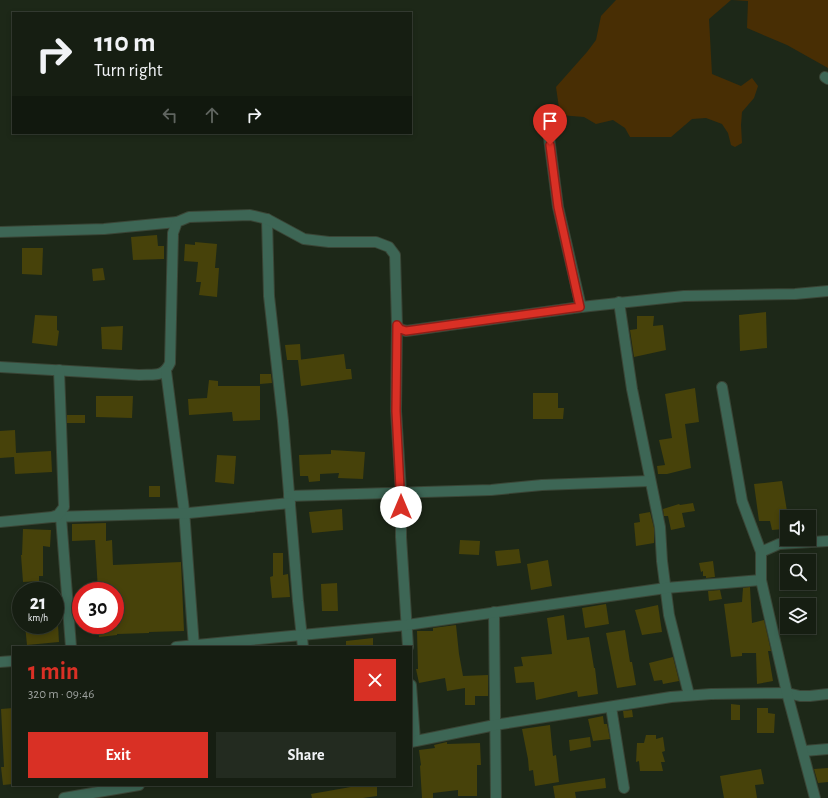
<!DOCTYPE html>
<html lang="en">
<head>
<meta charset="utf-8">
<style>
	:root { --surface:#161e12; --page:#232b20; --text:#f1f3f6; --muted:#9ea29f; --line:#353c32; --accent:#d93025 }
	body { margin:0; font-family:"Alegreya Sans",sans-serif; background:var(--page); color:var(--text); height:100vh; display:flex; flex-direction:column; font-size:15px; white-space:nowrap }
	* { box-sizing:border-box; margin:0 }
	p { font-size:13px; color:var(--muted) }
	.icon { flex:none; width:22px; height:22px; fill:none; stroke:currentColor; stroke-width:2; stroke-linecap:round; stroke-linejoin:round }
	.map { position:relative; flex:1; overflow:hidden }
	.sheet { position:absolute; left:12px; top:646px; width:400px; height:140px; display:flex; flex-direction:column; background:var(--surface); border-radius:0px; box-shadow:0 2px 6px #0003,0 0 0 1px var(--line) }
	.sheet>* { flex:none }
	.guide { position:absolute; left:12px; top:12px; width:400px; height:122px; border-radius:0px; box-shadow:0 2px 6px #0003,0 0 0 1px var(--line); background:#161e12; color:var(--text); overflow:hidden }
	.buttons { position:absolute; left:780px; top:510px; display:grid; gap:8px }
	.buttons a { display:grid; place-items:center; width:36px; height:36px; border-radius:0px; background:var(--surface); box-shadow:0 2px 6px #0003,0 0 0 1px var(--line); font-size:20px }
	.speed { position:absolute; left:12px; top:582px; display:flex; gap:8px; font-size:20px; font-weight:700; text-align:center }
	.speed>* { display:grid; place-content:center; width:52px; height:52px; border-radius:50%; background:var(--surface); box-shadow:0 2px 6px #0003,0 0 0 1px var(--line); line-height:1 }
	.speed small { font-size:10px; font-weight:400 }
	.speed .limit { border:6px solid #d22; background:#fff; color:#111 }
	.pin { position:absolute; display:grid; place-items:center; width:34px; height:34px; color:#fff; margin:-41px -17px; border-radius:50% 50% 50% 0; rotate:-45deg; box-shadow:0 0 4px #0007 }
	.pin .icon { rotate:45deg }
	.me { position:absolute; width:44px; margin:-22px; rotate:0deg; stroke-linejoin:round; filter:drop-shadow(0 0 3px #0008) }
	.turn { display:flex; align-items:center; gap:14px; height:84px; padding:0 16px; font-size:18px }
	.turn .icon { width:52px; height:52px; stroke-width:2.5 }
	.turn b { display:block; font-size:28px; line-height:34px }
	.lanes { display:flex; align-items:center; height:38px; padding:0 16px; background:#0003; justify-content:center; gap:20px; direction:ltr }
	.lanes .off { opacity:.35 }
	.round { display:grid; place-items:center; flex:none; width:42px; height:42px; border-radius:0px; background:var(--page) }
	.head { display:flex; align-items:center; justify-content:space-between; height:68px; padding:0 16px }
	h1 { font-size:24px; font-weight:700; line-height:30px; color:var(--accent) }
	.action { display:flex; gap:8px; margin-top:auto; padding:8px 16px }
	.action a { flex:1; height:46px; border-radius:0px; background:var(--accent); color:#fff; font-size:16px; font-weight:700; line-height:46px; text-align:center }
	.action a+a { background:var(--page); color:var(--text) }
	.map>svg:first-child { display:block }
	.green { fill:#482e04 }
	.building { fill:#47420a }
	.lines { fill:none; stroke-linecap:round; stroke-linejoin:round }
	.street-casing { stroke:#3a4536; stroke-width:12 }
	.street { stroke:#3d6655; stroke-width:10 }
	.route-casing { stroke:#8d1f18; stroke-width:10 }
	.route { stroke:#d93025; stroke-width:7 }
</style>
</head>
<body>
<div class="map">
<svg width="828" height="798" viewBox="0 0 828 798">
	<rect width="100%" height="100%" fill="#1d2818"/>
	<!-- green -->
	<g class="green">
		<path d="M616 0H731L709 19 712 74 741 86 752 78 758 86 754 98 742 112 741 125 742 143 735 147 731 145 728 133 722 124 706 118 692 119 671 137H630L625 128 613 120 596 124 584 117 560 115 556 87 587 52 596 40 601 16Z"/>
		<path d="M732 0H828V68L787 45 747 28 748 1Z"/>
	</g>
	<!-- building -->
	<g class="building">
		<path d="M157 235 158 246H164V259L133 260 131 237Z"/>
		<path d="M195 242 217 244 215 268H219L217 297 199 295 201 282H196L198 262 184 261 185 244 195 245Z"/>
		<path d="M22 248H43L42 275 22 274Z"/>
		<path d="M103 268 105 280 93 281 92 269Z"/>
		<path d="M766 312 767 348 740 351 739 315Z"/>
		<path d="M35 315 57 316V330L59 331 57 346 32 343Z"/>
		<path d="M637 316H654L653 326 663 325 666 350 634 357 630 330 637 329Z"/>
		<path d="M123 326 122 350 102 349 101 327Z"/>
		<path d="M300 344 301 360H287L285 345Z"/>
		<path d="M344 354 346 369H351L352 379 301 386 298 360Z"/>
		<path d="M260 374H271L272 383 260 384Z"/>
		<path d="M209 380 218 381V386H260V420L233 421 232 412 189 415 188 399 207 398Z"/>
		<path d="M695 388 699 422 685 424 691 468 667 474H658L657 466 665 465 659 440 672 438 665 394Z"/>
		<path d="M533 393H558V408H564L563 419H533Z"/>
		<path d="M96 396H133L132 418 96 417Z"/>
		<rect x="67" y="415" width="18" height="8"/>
		<path d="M15 430 16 453 51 451 52 472 15 474 14 457 0 458V431Z"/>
		<path d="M331 450 365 452 363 479 338 478 339 473 320 474V481L309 482 308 476H300L299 455 331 454Z"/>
		<path d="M217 455 236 456 234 484 215 482Z"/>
		<path d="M782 481 788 517 787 519 784 520V529L772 530 770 521H759L754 484Z"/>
		<rect x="149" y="486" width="11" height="11"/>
		<path d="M693 503 695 511 682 513 685 527 671 530 668 516H664L663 509 679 504 680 505Z"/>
		<path d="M342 509 343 530 312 533 309 512Z"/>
		<path d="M650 512 654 528V543L636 546 634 523 640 522 639 514Z"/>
		<path d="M106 523V541L112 540 113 565 181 562 184 631 149 632V633L117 634V635L99 637 98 625H115V591H98L95 540 72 541V524Z"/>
		<path d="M23 529 51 530 50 547 43 546V576H39V581L23 582 21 555H22Z"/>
		<path d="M460 540 480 541 479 555 459 554Z"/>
		<path d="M519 549 521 563 497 566 495 551Z"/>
		<path d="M273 553H283V575L288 574 290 597 272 598 270 577 273 576Z"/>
		<path d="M548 560 552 586 531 590 527 564Z"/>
		<path d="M713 561 715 577 706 578V576H703V571L701 572 699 563Z"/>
		<path d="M337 583 338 611H322L321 584Z"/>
		<path d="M750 587 752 623 764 620 771 651H768L773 681 757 684 756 653H742V656L731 657 724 604 742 602 743 588Z"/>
		<path d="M720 590 722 599 709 601 708 591Z"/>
		<path d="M606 604 609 624 585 628 582 608Z"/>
		<path d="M658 605 662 632 642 635 635 610Z"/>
		<path d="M564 615 567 640 589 637 594 668H595L598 694 578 697 577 691 536 700 534 682 516 683 514 667 523 666 521 657 552 654 547 618Z"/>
		<path d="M25 625H58L59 642 27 645Z"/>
		<path d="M456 625 459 654 463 676 488 675V696H475V705H465V688L447 691 445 678 419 683 416 669H418L417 631H433V628Z"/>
		<path d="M625 630 630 662H632L636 685 617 688 606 633Z"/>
		<path d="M373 638V647H346V641Z"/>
		<path d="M673 657 679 681 663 684 662 680 654 681 649 663Z"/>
		<path d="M731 704 740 705V720H731Z"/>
		<path d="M13 708V784L3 785 1 767H4L1 709Z"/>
		<path d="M757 708H768V713L775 714 774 733H757Z"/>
		<path d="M632 710 633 717 624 718 623 711Z"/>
		<path d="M603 716 604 724H607L610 739 593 741 588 719Z"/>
		<path d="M550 725 553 756 556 755 559 782 535 786 533 770 529 771 528 759 522 729Z"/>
		<path d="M646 735H656V739L663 737 665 751 662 752 665 762H661L663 771H640L639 761 636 762 637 743H644Z"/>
		<path d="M590 737 591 747 570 751 569 740Z"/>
		<path d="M447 742V744L480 743 481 765H477V796H458V790L433 793V798H422L420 766 421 765 419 750 435 748 434 745Z"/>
		<path d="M828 768V782L818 783 814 769Z"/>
		<path d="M761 769 764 784 755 785 757 798H724L720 776Z"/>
		<path d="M605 778 606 788 575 792 576 798H555L553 786Z"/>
		<path d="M362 785H377V796L363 798H312L311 794Z"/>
	</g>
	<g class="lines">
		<defs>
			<g id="street">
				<path d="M825 77 828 79"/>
				<path d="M548 130 558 207 581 307"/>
				<path d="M267 219 269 296 283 421 298 601 303 647"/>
				<path d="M0 232 104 229 177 222"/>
				<path d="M619 302 632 389 660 527 662 561 669 615 689 695"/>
				<path d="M397 325 396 411 401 492V537L408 647"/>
				<path d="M0 367 139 375C154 374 163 378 170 363L173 233 177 222 189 217 250 215 267 219 304 239 329 242H376L389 247 395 255 397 325 400 329 406 331 581 307 684 296 795 294 828 291"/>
				<path d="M166 371 184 510 194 647"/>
				<path d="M722 387 742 501 761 552"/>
				<path d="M289 496 491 490 542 485 650 481"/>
				<path d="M52 517 189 513 290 503"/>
				<path d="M61 517 71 647"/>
				<path d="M0 522 52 517 58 515 64 507 59 370"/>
				<path d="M494 612 496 798"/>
				<path d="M176 647 407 625 666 588 761 580"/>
				<path d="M0 662 13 661"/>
				<path d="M411 685 415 741"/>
				<path d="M611 707 624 788"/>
				<path d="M411 742 495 725 671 697 711 694 787 693 800 696H810L828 694"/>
				<path d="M804 751 828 749"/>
				<path d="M64 798 139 785"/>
				<path d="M815 798 787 693 761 580V552L779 544 828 541"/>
			</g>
		</defs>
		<!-- street casing -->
		<use href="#street" class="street-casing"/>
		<!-- street -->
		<use href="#street" class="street"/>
	</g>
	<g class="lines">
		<defs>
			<path id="route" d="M401 507 396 411 397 325 400 329 406 331 580 307 558 207 550 145"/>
		</defs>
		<!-- route casing -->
		<use href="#route" class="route-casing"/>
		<!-- route -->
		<use href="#route" class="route"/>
	</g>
</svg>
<div class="buttons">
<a><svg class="icon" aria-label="sound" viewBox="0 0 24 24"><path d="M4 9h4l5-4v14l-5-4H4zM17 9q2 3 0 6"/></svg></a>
<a><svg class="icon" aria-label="search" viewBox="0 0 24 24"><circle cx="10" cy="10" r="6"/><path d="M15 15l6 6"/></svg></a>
<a><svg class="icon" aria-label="layers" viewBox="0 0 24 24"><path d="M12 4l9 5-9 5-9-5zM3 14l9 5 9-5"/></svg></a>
</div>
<div class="speed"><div>21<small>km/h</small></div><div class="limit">30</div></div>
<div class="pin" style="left:550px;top:145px;background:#d93025"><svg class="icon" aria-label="arrive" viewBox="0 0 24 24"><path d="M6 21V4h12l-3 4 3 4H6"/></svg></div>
<svg class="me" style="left:401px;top:507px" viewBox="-20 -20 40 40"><circle r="19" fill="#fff"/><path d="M0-13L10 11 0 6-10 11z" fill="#d93025"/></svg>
<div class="guide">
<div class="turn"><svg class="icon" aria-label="right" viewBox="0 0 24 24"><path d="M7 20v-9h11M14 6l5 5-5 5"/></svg><div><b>110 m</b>Turn right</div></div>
<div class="lanes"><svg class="icon off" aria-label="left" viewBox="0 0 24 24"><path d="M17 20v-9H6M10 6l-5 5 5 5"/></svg><svg class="icon off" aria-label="ahead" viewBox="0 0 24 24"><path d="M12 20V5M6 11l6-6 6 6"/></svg><svg class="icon" aria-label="right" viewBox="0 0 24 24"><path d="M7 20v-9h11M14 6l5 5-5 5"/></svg></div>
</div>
<section class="sheet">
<div class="head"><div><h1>1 min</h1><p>320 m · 09:46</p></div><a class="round" style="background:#d93025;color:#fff"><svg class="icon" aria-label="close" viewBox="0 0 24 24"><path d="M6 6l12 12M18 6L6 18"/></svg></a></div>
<div class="action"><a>Exit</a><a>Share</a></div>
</section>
</div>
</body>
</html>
